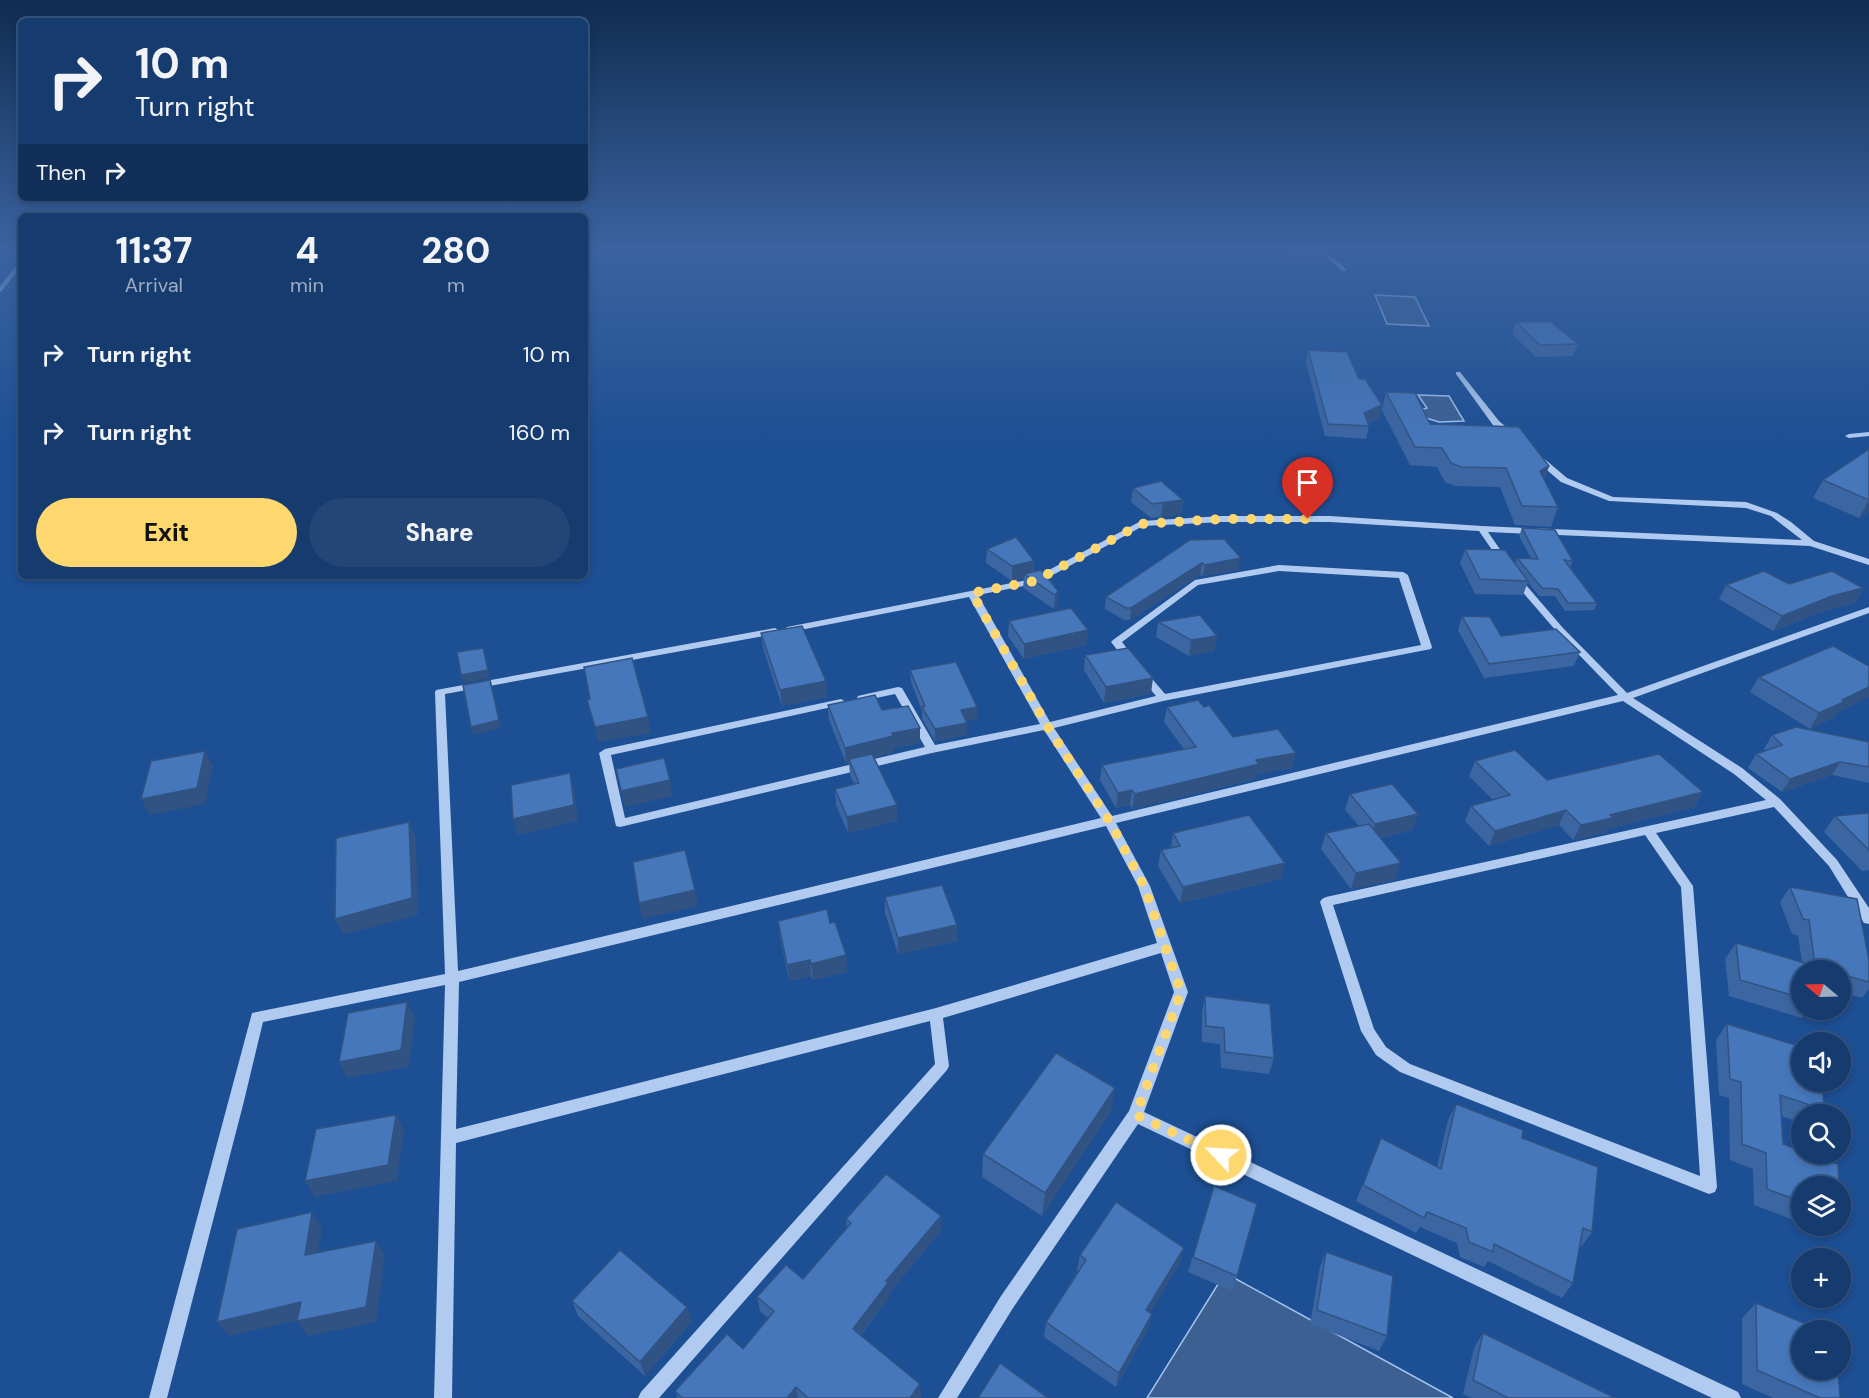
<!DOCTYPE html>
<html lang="en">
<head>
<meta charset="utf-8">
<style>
	:root { --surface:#163b6f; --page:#234677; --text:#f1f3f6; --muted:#9eadc3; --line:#355582; --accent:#fed76f }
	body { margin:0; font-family:"DM Sans",sans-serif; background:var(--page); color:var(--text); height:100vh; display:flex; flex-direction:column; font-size:22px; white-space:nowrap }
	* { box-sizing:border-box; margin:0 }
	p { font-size:20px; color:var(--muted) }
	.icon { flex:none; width:33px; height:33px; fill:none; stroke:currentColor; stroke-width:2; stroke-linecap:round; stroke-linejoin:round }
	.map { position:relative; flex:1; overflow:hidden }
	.sheet { position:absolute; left:18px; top:213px; width:570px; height:366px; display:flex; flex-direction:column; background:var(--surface); border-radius:9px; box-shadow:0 3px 9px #0003,0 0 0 2px var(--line) }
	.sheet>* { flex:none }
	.top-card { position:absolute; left:18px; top:18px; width:570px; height:183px; border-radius:9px; box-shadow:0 3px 9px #0003,0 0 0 2px var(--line); background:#163b6f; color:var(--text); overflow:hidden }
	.needle { width:39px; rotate:289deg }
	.tools { position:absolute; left:1791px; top:960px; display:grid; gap:12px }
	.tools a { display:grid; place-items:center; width:60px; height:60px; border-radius:50%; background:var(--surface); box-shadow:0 3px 9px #0003,0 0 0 2px var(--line); font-size:30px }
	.pin { position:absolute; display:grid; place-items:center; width:51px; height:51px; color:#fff; margin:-62px -26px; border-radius:50% 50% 50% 0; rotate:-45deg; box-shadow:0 0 6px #0007 }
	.pin .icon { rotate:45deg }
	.me { position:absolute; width:66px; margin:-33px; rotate:295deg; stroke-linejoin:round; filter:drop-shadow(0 0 4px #0008) }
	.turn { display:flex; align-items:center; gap:21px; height:126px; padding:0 18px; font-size:27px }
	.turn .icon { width:78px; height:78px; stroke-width:2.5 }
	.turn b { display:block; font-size:42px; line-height:51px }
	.then { display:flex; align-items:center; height:57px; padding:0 18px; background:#0003; gap:12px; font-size:22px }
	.eta { display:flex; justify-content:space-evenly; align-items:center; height:102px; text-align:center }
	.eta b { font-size:36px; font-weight:800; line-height:42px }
	.button { display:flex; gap:12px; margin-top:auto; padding:12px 18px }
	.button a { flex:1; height:69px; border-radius:36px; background:var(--accent); color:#111; font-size:24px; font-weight:800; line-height:69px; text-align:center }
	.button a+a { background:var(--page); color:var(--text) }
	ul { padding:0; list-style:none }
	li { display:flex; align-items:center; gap:18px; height:78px; padding:0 18px }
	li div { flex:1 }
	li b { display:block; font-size:22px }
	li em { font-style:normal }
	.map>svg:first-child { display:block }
	.water { fill:#3c6092; stroke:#a3c5f0; stroke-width:1.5 }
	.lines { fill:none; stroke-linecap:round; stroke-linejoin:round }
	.minor { fill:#b0cbef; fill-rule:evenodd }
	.wall { fill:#3c66a1 }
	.shaded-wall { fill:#315383 }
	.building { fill:#4677bb; stroke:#315383; stroke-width:1.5 }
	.route { stroke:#fed76f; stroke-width:10; stroke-dasharray:0 18 }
</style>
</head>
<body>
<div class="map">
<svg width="1869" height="1398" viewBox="0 0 1869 1398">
	<rect width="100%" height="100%" fill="#1d4f94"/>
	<!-- water -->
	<g class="water">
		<path d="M1375 295 1415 297 1429 326 1387 324Z"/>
		<path d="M1418 395 1449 396 1464 421 1439 422 1423 417 1419 410 1427 408Z"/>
		<path d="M1225 1273 1453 1398H1147Z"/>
	</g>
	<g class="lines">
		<!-- minor -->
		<g class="minor">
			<path d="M1318 249H1324L1346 269V271H1342Z"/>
			<path d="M21 260V266L2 291 0 292V286Z"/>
			<path d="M1456 372H1460L1499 421 1513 433V437H1507L1493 425 1456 374Z"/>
			<path d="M1869 432V436L1849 438 1845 436 1849 434Z"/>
			<path d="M1535 456H1541L1567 478 1613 497 1746 502 1777 513 1791 522 1814 541 1869 559V565L1810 546 1488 532 1508 561 1504 564 1501 563 1479 531 1330 522H1222L1143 526 1038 583 978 595 1050 722 1156 696 1139 676 1144 673 1148 674 1165 694 1421 645 1399 578 1279 571 1198 585 1122 642 1135 659 1134 661H1126L1111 642 1113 640 1195 580 1279 565 1403 572 1408 575 1432 647 1431 649 1163 701 1054 728 1112 816 1618 695 1557 632 1513 581 1511 579 1513 577H1519L1563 628 1627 693 1869 607V613L1633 698 1742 768 1780 799 1837 860 1869 908V924L1864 923 1829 866 1774 807 1656 833 1693 886 1717 1187 1715 1192 1709 1194 1400 1072 1376 1055 1361 1031 1320 902 1322 899 1326 897 1766 800 1734 774 1623 701 1116 823 1150 886 1188 992 1144 1112 1738 1392 1741 1398H1712L1138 1124 1013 1308 957 1398H938L1001 1296 1129 1111 1174 992 1161 953 943 1018 949 1066 947 1070 659 1398H638L641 1392 935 1064 930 1021 456 1143 452 1398H434L445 985 263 1022 243 1105 167 1398H149L252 1013 445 974 435 692 436 690 775 628 780 631 775 634 445 694 458 971 1101 818 1044 730 932 753 620 827 616 826 599 753 605 749 841 699 846 702 841 705 611 755 625 818 925 747 895 694 862 701 858 700 857 698 858 696 862 695 898 687 902 688 935 745 1040 724 969 597 790 632 785 629 787 627 1032 579 1141 521 1222 516H1330L1482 526 1802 540 1771 516 1746 508 1609 501 1561 482 1535 460ZM1106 826 1138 886 1157 943 936 1008 456 1129 459 982ZM1645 835 1681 887 1700 1176 1410 1064 1386 1047 1374 1029 1333 905Z"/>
		</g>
	</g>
	<!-- wall -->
	<g class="wall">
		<path d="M1265 249H1315L1323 256 1321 263 1284 262 1278 253H1270Z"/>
		<path d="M1516 322 1578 344 1573 356 1536 357 1512 334Z"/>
		<path d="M1308 350 1359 379 1379 418 1368 423 1369 426 1366 439 1325 436 1306 362Z"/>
		<path d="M1386 392 1430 424 1549 466 1544 479 1558 507 1551 527 1515 525 1500 487 1455 486 1445 482 1437 467 1410 465 1382 410Z"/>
		<path d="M1869 450V511L1859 518 1813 498 1823 480Z"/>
		<path d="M1133 488 1183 500 1181 514 1151 518 1131 502Z"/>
		<path d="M1522 528 1573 561 1570 568 1597 603 1594 610 1565 611 1555 596H1539L1528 582 1523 595 1475 594 1460 563 1465 549 1515 563 1517 558H1531L1519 536Z"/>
		<path d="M1190 540 1238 570 1203 576 1200 575 1130 620H1124L1105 609 1106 597Z"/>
		<path d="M987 549 1034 561V571L1058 591 1057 606 1054 609 1023 588 1024 578 1012 581 986 563Z"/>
		<path d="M1789 584 1863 588 1855 603 1824 611 1773 631 1719 599 1726 585Z"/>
		<path d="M1462 616 1501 636 1580 652 1574 666 1484 678 1458 630Z"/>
		<path d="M1009 621 1088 630 1086 645 1024 659 1008 636Z"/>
		<path d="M1158 622 1217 636 1214 651 1189 656 1156 637Z"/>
		<path d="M761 633 826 681 827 697 782 706 763 648Z"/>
		<path d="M1085 655 1151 694 1104 703 1084 670Z"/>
		<path d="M910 670 977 719 966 721 967 735 935 741 922 719V711L911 682Z"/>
		<path d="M1759 677 1837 713 1835 717 1810 729 1750 692Z"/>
		<path d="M828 705 882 710 920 728V743L894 748V752L874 757 897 805V821L848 833 836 805 835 789 854 784 850 775 849 763H846L829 720Z"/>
		<path d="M1167 707H1204L1233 737 1292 768 1257 774 1255 779 1132 809 1130 805 1116 808 1100 780 1102 765 1184 749 1164 722Z"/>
		<path d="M1772 735 1869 742V783L1832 775 1782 792 1748 768 1756 754 1766 751 1764 749Z"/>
		<path d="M1475 761 1547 780 1703 792 1694 807 1608 829 1605 833 1573 840 1559 825 1489 846 1465 821 1471 806 1493 800 1469 776Z"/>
		<path d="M1350 794 1413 830 1380 838 1395 880 1351 889 1321 849 1326 833 1359 826 1345 810Z"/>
		<path d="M1869 813V870L1862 871 1824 832 1835 816Z"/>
		<path d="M1173 833 1281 879 1180 903 1158 866 1161 850 1171 848Z"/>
		<path d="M1790 887 1869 960V989L1862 998 1840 992V970H1802V1010H1809L1802 1018 1729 996 1725 959 1736 943 1802 962 1798 935 1792 934 1780 902Z"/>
		<path d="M885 897 957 925V941L898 954 885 913Z"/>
		<path d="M778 921 830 923 847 972 813 980 811 976 789 981 780 937Z"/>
		<path d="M1205 996 1274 1058 1269 1074 1221 1068 1220 1044 1202 1042V1012Z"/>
		<path d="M1727 1024 1825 1110 1821 1114H1802V1123L1781 1116 1783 1144 1802 1186V1223L1754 1205 1753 1169 1730 1160 1729 1098 1719 1095 1716 1040Z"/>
		<path d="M1456 1104 1522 1138 1592 1232 1581 1247H1579L1573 1283 1562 1298 1488 1261 1484 1267 1460 1257 1457 1243 1420 1227 1416 1233 1356 1201 1381 1138 1437 1167 1448 1120Z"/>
		<path d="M1111 1111 1042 1216 982 1177 983 1154Z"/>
		<path d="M1214 1186 1237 1276 1232 1291 1188 1272Z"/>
		<path d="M846 1219 941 1231 889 1293V1298L861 1335 921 1397 920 1398H678L675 1391 743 1349 768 1318 760 1311 757 1297 803 1279 847 1227Z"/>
		<path d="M1808 1226H1834L1827 1233Z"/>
		<path d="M1326 1252 1387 1336 1379 1351 1310 1324 1320 1267Z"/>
		<path d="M1080 1255 1180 1263 1150 1312 1152 1314 1148 1329 1116 1387 1044 1337 1046 1322 1078 1271 1077 1270Z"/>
		<path d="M572 1301 692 1321 645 1376 578 1316Z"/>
		<path d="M1756 1303 1840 1398H1773L1742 1384V1318Z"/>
		<path d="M1483 1333 1615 1398H1471L1463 1394 1474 1348Z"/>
	</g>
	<!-- shaded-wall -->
	<g class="shaded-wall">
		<path d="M1382 405 1379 418 1361 425 1364 413Z"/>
		<path d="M1549 466 1542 484 1540 471Z"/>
		<path d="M1183 500 1181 514 1161 518 1163 503Z"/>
		<path d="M1869 500V511L1859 518Z"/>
		<path d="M1241 558 1238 570 1203 576 1205 565Z"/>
		<path d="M1034 561 1033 576 1024 574V578L1012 581V566Z"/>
		<path d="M1202 563 1200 575 1130 620 1131 608Z"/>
		<path d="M1863 588 1855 603 1824 611 1773 631 1782 616 1832 596Z"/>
		<path d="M1058 591 1057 606 1054 609 1055 595Z"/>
		<path d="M1088 630 1086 645 1024 659V644Z"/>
		<path d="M1217 636 1214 651 1189 656 1191 640Z"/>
		<path d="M483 648 490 678 464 683 461 675Z"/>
		<path d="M1153 678 1151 694 1104 703 1106 687Z"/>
		<path d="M490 680 501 728 473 735 471 727Z"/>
		<path d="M826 681 827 697 782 706 780 690Z"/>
		<path d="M1869 687V697L1837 713 1835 717 1810 729 1819 713Z"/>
		<path d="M977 707V719L961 722V710Z"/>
		<path d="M648 717 651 733 598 742 595 727Z"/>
		<path d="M967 723V735L935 741V729Z"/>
		<path d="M920 728V743L894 748V752L851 762 849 759V763H846L845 748 892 733Z"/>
		<path d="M205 751 213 766 205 804 150 815 141 799Z"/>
		<path d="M1296 753 1292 768 1257 774 1255 779 1132 809 1135 794 1256 760Z"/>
		<path d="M1840 762 1832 775 1782 792 1790 779Z"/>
		<path d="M570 773 574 789 578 821 518 835 513 819Z"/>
		<path d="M670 780 673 796 625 807 621 791Z"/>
		<path d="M1132 790 1130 805 1116 808 1118 793Z"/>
		<path d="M1703 792 1694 807 1608 829 1605 833 1573 840 1581 825 1610 815Z"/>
		<path d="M897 805V821L848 833 847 817Z"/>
		<path d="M1566 810 1559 825 1489 846 1495 831Z"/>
		<path d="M1418 814 1413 830 1370 840 1375 824Z"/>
		<path d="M409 822 416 838 418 915 343 935 335 919Z"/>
		<path d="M1285 863 1281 879 1180 903 1183 887Z"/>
		<path d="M1401 863 1395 880 1351 889 1356 873Z"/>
		<path d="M695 890 698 906 643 919 639 903Z"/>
		<path d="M957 925V941L898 954V938Z"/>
		<path d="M846 955 847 972 813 980 811 964Z"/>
		<path d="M810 960 811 976 789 981 787 965Z"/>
		<path d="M407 1002 415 1018 409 1067 347 1078 339 1062Z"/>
		<path d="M1115 1088 1111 1111 1042 1216 1045 1193Z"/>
		<path d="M396 1115 404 1130 397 1181 315 1197 305 1181Z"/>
		<path d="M312 1212 322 1228 315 1271 305 1255Z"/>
		<path d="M941 1216V1231L889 1293V1298L854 1343 853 1329 886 1281Z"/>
		<path d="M376 1241 385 1256 376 1322 308 1336 297 1321Z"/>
		<path d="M1184 1248 1180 1263 1143 1324 1146 1310Z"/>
		<path d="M301 1302 311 1317 229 1336 217 1322Z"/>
		<path d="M687 1307 692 1321 645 1376 640 1362Z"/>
		<path d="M1152 1314 1148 1329 1116 1387 1119 1373Z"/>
		<path d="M920 1384 921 1397 920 1398H910Z"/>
		<path d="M796 1387 798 1398H787Z"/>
	</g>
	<!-- building -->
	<g class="building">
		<path d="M1281 249H1315L1323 256H1285Z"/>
		<path d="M1516 322H1551L1578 344 1540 345Z"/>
		<path d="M1308 350 1347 352 1359 379H1365L1382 405 1364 413 1369 426 1328 424Z"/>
		<path d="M1386 392 1415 393 1430 424 1519 427 1549 466 1540 471 1558 507 1522 506 1506 468 1461 467 1451 463 1442 448 1415 447Z"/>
		<path d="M1869 450V500L1823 480 1869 449Z"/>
		<path d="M1161 481 1183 500 1152 504 1133 488Z"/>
		<path d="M1522 528 1555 530 1573 561 1564 560 1597 603H1568L1558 589 1542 588 1517 558 1538 559Z"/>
		<path d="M1016 537 1034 561 1012 566 987 549Z"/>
		<path d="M1224 539 1241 558 1205 565 1202 563 1131 608H1126L1106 597 1190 540Z"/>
		<path d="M1465 549 1505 550 1528 581 1480 579Z"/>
		<path d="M1041 570 1058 591 1055 595 1024 574Z"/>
		<path d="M1764 571 1789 584 1832 571 1863 588 1832 596 1782 616 1726 585Z"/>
		<path d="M1071 608 1088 630 1024 644 1009 621Z"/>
		<path d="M1200 615 1217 636 1191 640 1158 622Z"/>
		<path d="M1462 616 1490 617 1501 636 1556 629 1580 652 1489 664Z"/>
		<path d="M802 626 826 681 780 690 761 633Z"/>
		<path d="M1833 646 1869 666V687L1842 700 1844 702 1819 713 1759 677Z"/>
		<path d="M483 648 488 670 461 675 457 652Z"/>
		<path d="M1128 648 1153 678 1106 687 1085 655Z"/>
		<path d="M632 658 648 717 595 727 587 700 590 699 584 667Z"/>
		<path d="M956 662 977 707 961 710 967 723 935 729 922 707 925 706 910 670Z"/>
		<path d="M490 680 499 720 471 727 463 685Z"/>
		<path d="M875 695 882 710 908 706 920 728 892 733 893 736 845 748 828 705Z"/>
		<path d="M1198 700 1204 707 1209 705 1233 737 1278 729 1296 753 1256 760 1259 764 1135 794 1132 790 1118 793 1102 765 1196 747 1167 707Z"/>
		<path d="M1796 727 1869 742V767L1840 762 1790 779 1756 754 1782 745 1772 735Z"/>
		<path d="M1515 750 1547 780 1659 754 1703 792 1610 815 1613 818 1581 825 1566 810 1495 831 1471 806 1510 795 1475 761Z"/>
		<path d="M205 751 197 788 141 799 151 761Z"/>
		<path d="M872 754 897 805 847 817 835 789 859 783 849 759Z"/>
		<path d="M664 758 670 780 621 791 616 769Z"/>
		<path d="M570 773 574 805 513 819 511 785Z"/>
		<path d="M1392 784 1418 814 1375 824 1350 794Z"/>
		<path d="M1869 813V850L1835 816Z"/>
		<path d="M1249 815 1285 863 1183 887 1161 850 1180 846 1173 833Z"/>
		<path d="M409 822 412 898 335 919 336 838Z"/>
		<path d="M1369 824 1401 863 1356 873 1326 833Z"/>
		<path d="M685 850 695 890 639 903 633 862Z"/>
		<path d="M942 885 957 925 898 938 885 897Z"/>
		<path d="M1790 887 1857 899 1869 960V982L1840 974V970H1829L1815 966 1809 920 1803 919Z"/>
		<path d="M827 909 830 923 835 922 846 955 811 964 810 960 787 965 778 921Z"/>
		<path d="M1736 943 1808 964 1810 970H1802V998L1740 980Z"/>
		<path d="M1205 996 1270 1004 1274 1058 1225 1052 1224 1028 1206 1026Z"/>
		<path d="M407 1002 401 1050 339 1062 348 1013Z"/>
		<path d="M1727 1024 1802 1047V1082H1821L1825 1110 1780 1095 1783 1144 1802 1151V1154H1809L1838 1164 1839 1186H1802V1202L1767 1189 1766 1153 1742 1144 1741 1082 1730 1079Z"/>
		<path d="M1056 1053 1115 1088 1045 1193 983 1154Z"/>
		<path d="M1456 1104 1523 1130 1522 1138 1598 1167 1592 1232 1583 1228 1573 1283 1494 1244 1493 1252 1469 1242 1466 1228 1427 1212 1424 1218 1363 1185 1381 1138 1441 1169Z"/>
		<path d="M396 1115 388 1165 305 1181 316 1129Z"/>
		<path d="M886 1174 941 1216 886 1281 888 1283 853 1329 920 1384 910 1398H808L796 1387 787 1398H682L675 1391 727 1334 743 1349 774 1311 757 1297 786 1265 803 1279 851 1223 846 1219Z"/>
		<path d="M1214 1186 1257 1204 1237 1276 1193 1257Z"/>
		<path d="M1116 1202 1184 1248 1146 1310 1152 1314 1119 1373 1046 1322 1086 1260 1080 1255Z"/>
		<path d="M312 1212 305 1255 376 1241 366 1307 297 1321 301 1302 217 1322 237 1229Z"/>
		<path d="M620 1250 687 1307 640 1362 572 1301Z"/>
		<path d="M1326 1252 1393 1276 1387 1336 1317 1310Z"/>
		<path d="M1756 1303 1820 1330H1802V1370H1838L1840 1398H1820L1757 1370Z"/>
		<path d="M1483 1333 1615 1398H1508L1473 1380Z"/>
		<path d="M1000 1363 1048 1398H978Z"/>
	</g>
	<!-- sky -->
	<linearGradient id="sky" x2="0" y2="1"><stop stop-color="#102b51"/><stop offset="0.56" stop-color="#3a639f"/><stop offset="1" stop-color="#3a639f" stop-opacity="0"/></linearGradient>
	<rect width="1869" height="445" fill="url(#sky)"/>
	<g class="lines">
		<!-- route -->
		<path class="route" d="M1221 1155 1136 1115 1181 992 1144 886 1110 822 1047 726 972 593 1035 581 1141 524 1222 519H1308"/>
	</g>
</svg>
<div class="tools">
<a><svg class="needle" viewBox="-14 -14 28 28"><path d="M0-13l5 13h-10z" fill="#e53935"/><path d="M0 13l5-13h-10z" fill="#9eadc3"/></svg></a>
<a><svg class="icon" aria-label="sound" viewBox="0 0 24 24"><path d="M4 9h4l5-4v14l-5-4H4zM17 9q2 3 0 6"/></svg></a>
<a><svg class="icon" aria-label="search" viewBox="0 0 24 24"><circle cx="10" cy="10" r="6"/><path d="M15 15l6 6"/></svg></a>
<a><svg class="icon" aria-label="layers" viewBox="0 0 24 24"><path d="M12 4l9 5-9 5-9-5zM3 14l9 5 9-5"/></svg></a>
<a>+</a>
<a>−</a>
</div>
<div class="pin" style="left:1308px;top:519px;background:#d93025"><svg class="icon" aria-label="arrive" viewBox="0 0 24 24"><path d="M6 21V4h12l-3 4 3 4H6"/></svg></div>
<svg class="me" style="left:1221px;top:1155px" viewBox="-20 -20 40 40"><circle r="17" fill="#fed76f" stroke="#fff" stroke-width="3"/><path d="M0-11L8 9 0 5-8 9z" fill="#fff"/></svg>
<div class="top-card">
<div class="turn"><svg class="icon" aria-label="right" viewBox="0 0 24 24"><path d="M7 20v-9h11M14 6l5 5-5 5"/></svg><div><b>10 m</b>Turn right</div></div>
<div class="then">Then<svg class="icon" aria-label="right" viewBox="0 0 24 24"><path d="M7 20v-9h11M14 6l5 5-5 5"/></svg></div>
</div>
<section class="sheet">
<div class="eta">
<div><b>11:37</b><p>Arrival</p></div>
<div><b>4</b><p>min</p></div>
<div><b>280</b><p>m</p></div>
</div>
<ul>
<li><svg class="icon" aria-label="right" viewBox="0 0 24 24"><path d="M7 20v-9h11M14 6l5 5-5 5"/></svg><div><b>Turn right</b></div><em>10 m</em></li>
<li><svg class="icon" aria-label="right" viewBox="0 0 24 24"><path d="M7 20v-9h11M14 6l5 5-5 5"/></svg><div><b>Turn right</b></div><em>160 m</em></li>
</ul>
<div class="button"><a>Exit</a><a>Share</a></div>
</section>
</div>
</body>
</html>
